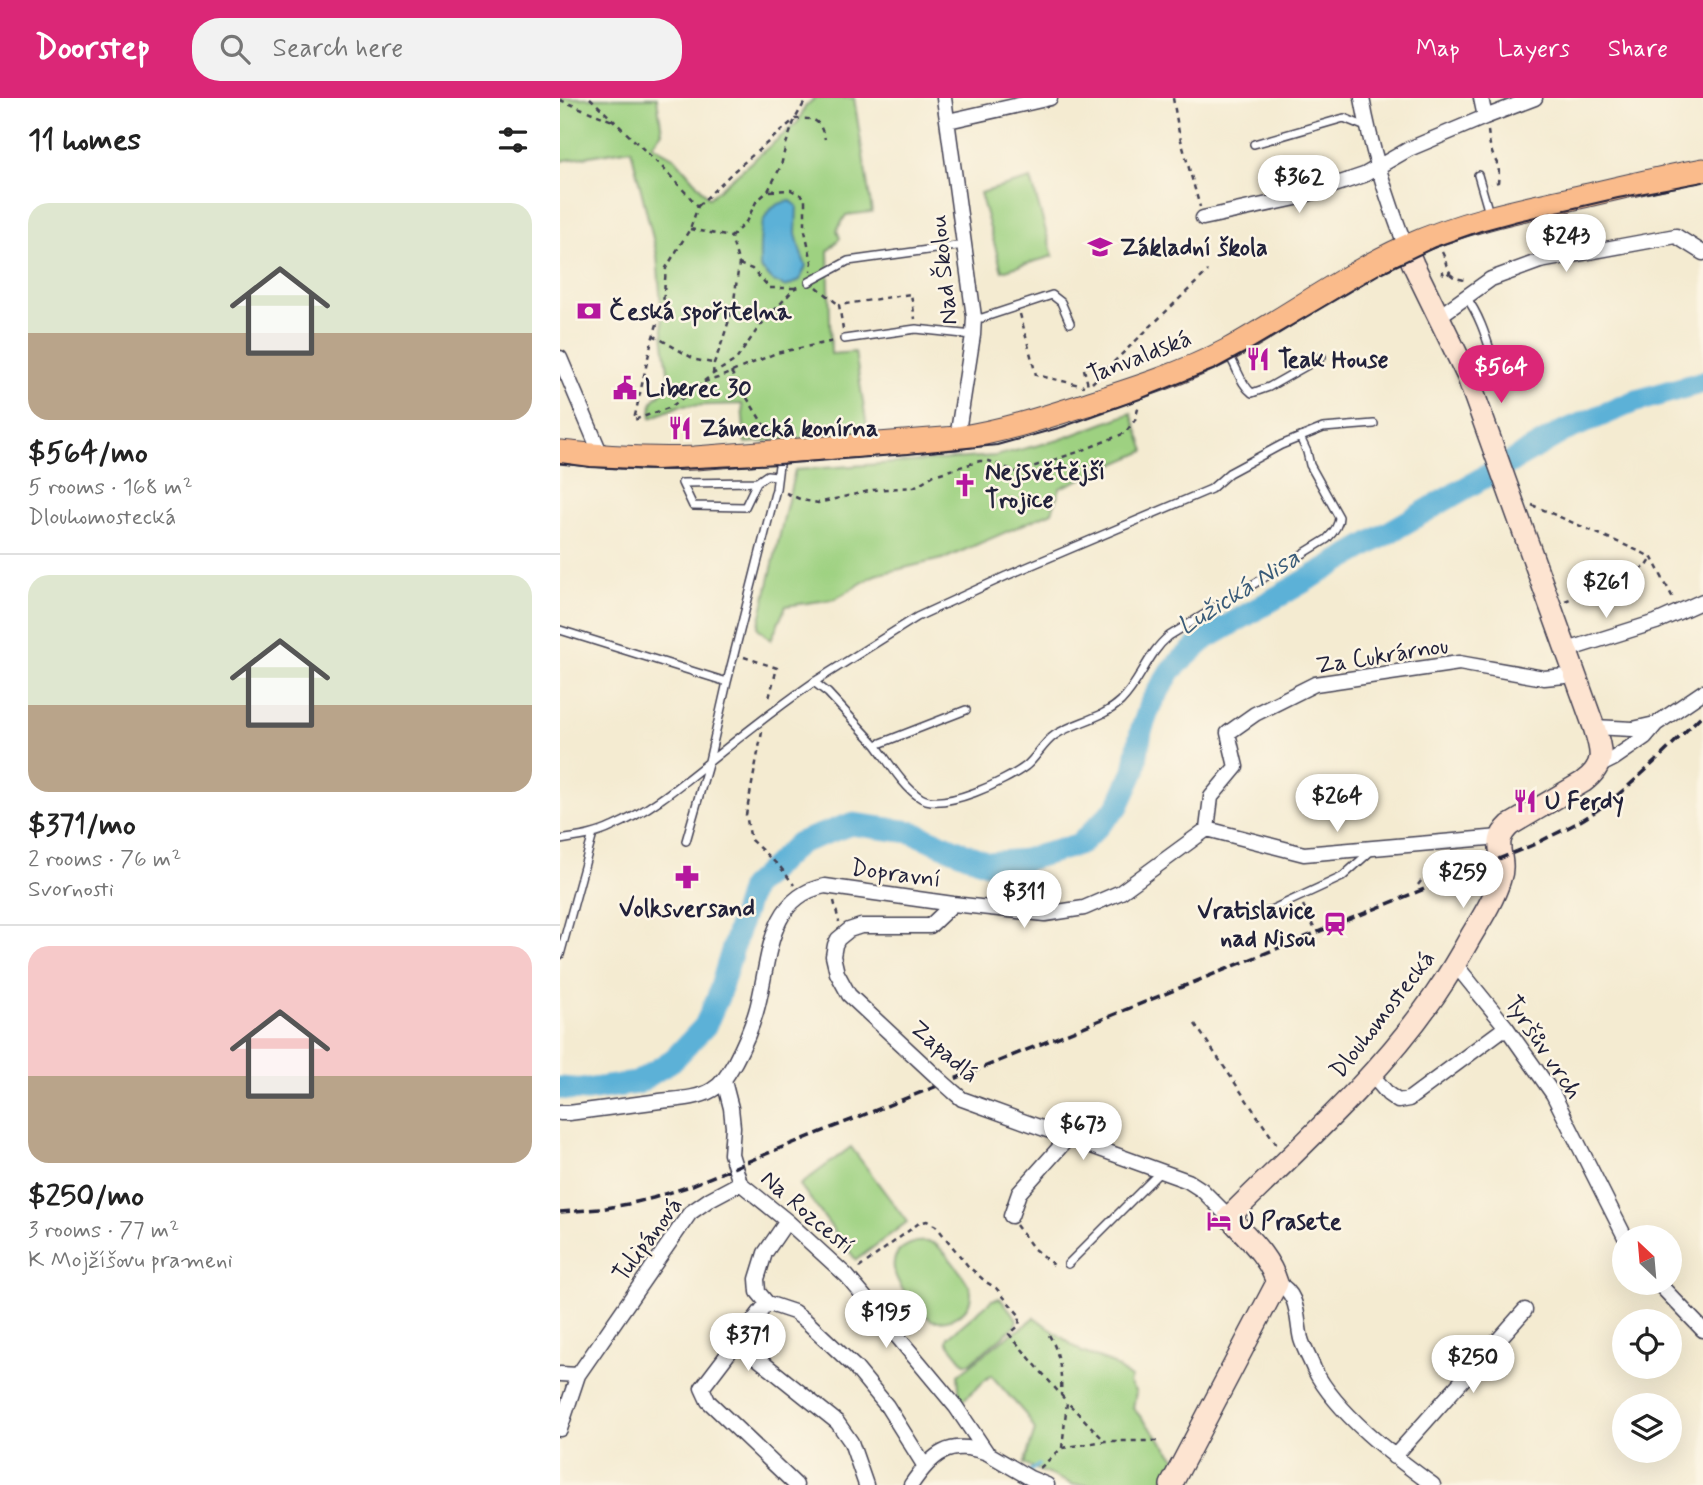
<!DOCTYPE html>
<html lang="en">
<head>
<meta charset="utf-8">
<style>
	:root { --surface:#fff; --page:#f2f2f2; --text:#222; --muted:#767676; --line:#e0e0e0; --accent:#db2777 }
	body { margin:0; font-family:Mynerve,sans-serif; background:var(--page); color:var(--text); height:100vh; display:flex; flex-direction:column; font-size:26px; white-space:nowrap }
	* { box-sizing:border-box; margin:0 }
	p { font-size:23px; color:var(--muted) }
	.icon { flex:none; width:38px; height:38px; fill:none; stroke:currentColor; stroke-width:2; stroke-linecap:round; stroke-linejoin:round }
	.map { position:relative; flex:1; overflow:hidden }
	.sheet { display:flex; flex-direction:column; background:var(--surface); width:560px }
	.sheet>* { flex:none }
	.needle { width:46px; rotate:334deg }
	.controls { position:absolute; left:1052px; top:1127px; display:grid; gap:14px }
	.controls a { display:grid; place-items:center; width:70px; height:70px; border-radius:50%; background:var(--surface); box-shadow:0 7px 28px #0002; font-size:35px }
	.price { position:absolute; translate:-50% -60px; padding:0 16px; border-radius:24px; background:#fff; color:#222; font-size:23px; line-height:46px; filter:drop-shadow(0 2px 4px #0008) }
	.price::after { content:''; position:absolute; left:50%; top:42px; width:21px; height:16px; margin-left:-10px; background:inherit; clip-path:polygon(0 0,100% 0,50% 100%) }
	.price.active { background:var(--accent); color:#fff }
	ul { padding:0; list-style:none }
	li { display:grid; align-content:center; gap:14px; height:371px; padding:0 28px }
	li+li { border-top:2px solid var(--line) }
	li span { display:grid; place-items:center; height:217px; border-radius:21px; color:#555 }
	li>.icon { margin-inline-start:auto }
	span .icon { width:126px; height:126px; fill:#fffc; stroke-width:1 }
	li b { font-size:30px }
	h2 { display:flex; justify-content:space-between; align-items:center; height:84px; padding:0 28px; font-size:30px }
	header { display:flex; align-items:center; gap:42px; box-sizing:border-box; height:98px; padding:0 35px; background:var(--accent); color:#fff }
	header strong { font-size:33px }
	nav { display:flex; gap:38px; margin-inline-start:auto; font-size:24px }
	.search { width:490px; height:63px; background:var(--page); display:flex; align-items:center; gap:18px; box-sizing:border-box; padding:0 24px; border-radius:28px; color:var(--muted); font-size:26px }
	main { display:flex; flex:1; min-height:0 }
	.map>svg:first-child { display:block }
	.green { fill:#9ed181; stroke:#607a5e; stroke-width:2 }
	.water { fill:#5bb1d7; stroke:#3e6a89; stroke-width:2 }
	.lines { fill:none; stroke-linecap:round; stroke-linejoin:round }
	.stream { stroke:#5bb1d7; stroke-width:3.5 }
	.river { stroke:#5bb1d7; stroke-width:23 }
	.lane-casing { stroke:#424052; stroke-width:10 }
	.street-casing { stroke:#424052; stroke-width:17 }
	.secondary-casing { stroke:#424052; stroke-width:24 }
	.primary-casing { stroke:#424052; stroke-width:25 }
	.path { stroke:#424052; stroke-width:2.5; stroke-dasharray:5 5; stroke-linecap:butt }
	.lane { stroke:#fff; stroke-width:7 }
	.street { stroke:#fff; stroke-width:14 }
	.secondary { stroke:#fde4d1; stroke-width:21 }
	.primary { stroke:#fabb8b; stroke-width:23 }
	.tram { stroke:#22223b; stroke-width:2 }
	.rail { stroke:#22223b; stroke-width:3.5; stroke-dasharray:10 5; stroke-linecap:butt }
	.street-bridge-casing { stroke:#424052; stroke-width:17; stroke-linecap:butt }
	.street-bridge { stroke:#fff; stroke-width:14 }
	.labels { text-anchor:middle; stroke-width:5; stroke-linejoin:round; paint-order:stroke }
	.poi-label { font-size:24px; font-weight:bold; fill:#22223b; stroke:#fcf5e5; text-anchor:start }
	.street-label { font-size:24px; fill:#22223b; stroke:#fcf5e5 }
	.water-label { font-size:26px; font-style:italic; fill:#395b79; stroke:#fcf5e5 }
</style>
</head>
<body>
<header>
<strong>Doorstep</strong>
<div class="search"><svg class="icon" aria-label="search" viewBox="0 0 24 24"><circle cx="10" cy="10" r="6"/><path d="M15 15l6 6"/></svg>Search here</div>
<nav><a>Map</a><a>Layers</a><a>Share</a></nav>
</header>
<main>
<section class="sheet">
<h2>11 homes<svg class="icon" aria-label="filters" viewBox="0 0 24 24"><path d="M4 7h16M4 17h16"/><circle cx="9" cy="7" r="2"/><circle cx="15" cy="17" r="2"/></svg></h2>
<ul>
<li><span style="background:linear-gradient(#dfe7d0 60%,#b9a48a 0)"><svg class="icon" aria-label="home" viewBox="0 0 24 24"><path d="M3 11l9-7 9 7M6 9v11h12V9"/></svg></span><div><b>$564/mo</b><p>5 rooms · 168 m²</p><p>Dlouhomostecká</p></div></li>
<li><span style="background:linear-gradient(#dfe7d0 60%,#b9a48a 0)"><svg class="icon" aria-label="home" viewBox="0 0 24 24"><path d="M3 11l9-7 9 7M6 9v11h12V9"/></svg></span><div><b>$371/mo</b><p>2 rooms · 76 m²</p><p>Svornosti</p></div></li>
<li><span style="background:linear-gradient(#f6c9c9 60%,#b9a48a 0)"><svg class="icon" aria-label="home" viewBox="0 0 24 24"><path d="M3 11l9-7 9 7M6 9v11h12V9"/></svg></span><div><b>$250/mo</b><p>3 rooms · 77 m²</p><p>K Mojžíšovu prameni</p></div></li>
</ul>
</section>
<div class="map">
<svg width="1143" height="1387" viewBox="0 0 1143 1387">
	<rect width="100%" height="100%" fill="#fcf5e5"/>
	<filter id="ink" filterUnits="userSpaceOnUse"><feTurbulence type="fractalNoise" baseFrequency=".0143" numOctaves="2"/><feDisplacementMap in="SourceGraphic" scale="14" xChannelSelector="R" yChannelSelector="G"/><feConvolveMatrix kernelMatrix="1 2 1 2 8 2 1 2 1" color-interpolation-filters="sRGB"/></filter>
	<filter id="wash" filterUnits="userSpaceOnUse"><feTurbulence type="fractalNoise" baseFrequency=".00686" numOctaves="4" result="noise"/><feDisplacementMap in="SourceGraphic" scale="28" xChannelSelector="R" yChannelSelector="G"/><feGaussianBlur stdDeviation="1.57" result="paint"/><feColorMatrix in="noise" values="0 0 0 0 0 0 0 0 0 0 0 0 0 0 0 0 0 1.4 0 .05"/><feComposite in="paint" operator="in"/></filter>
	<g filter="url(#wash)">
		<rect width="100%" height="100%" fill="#f4ebd1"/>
		<!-- green -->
		<path class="green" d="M0,0H97L102,34L92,47L115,60L149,100L238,24L245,9L255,0H294L312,114L286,117L277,132L280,140L268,153L271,256L295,254L308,335L185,345L182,306L119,308L91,320L92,304L110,286L104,245L97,157L71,51L0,63Z
			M471,81L493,158L442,173L420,95Z
			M571,315L585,353L500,390L492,414L386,460L315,477L275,501L226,508L211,542L198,530L235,372L435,358L499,342Z
			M291,1049L347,1124L296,1162L240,1087Z
			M356,1144C362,1144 368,1143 373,1145C382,1149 410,1184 411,1194C412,1215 389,1226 371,1222C349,1204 308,1158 356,1144Z
			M440,1200L457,1221L455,1228L410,1265H404L387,1244L388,1239L432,1202Z
			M474,1219L522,1254L551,1265L571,1280L569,1285L576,1294L573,1310L616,1360L600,1387H514L464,1366L475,1332L467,1318L431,1277L400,1305L398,1277L442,1242L464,1228Z"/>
		<!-- water -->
		<path class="water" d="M231,103L237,108L236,136L241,155L246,168L240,182L226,189L213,183L200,170C200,142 195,107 231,103Z"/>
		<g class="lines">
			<!-- stream -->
			<path class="stream" d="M470,1373L479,1367"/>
			<!-- river -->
			<path class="river" d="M0,990L26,992L77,985L114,961L145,928L158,899L191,790L239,745L291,726L351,734L427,765L465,762L520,746L558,708L574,673L581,633L591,605L611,572L645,541L1002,334L1073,304L1143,284"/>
		</g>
	</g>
	<g filter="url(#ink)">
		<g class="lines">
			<!-- lane casing -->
			<g class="lane-casing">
				<path id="lane" d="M694,46L784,20L806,29
					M918,77L929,115
					M249,184L288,163L404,147
					M906,199C920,218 926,239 933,261L913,283
					M414,219L422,220L492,197L501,204L510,225
					M284,241L356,231L413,237
					M668,256C677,268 680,286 692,295L709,289L762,259
					M197,384L185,409L133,408L122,385L197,384L207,377L217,378
					M0,532L167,584
					M254,584L357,519L446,478L651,391L669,375L721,347L763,330L814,326
					M316,647C328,663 344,690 361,700C384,713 446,683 466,668C477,659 483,645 495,637C517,623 542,621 561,603C581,583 587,556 609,538L767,441C773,435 779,428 779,419L750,367L747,354L740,339
					M0,742C18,739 36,737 52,729C92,712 125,683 159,656C190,631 221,607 254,584L268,595L316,647L406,612
					M126,743L149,663L167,584L216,391L220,359
					M700,817L782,779L812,752
					M0,857L33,736
					M508,1166L601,1073"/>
			</g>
			<!-- street casing -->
			<g class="street-casing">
				<path id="street" d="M384,0L414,219L413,237L397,340
					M802,0C811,51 827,101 846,149
					M921,0L925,19
					M388,23L490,0
					M643,120L736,100L804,77L849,51L925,19L975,0
					M878,219L931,181L980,163L1116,138L1143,155
					M0,260L42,359
					M1007,552L1096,524L1143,503
					M1034,629L1073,631L1095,626
					M1039,668L1053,661L1085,639L1096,626L1143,594
					M647,731L651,699L676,669L668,635L695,616L755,586L899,565L984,580L1016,577
					M647,731L744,756L940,739
					M895,866L946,929L993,996L1065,1139
					M811,976L828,996L838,1003L849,1001L946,929
					M377,979L289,897L277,875L273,858L275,847L278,841L289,832L301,828H370L393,806
					M164,983L171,1010L173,1029L171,1056L180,1085
					M395,995L402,1001L628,1083L642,1092L669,1119
					M0,1015H9C39,1011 70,1007 100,1003C117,1001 137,1001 152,992C163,986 169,974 175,964C183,949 191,931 196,914C210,868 205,799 265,788L393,806L485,816L524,810L561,794L647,731
					M180,1085L227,1123L287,1178L396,1309L427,1355L470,1380L487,1387
					M451,1118L459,1095L508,1040
					M227,1123L205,1155L197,1181L198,1194L207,1205L234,1214L246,1223L295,1269L327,1308L364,1367
					M717,1185C740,1196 736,1220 741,1241C744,1251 750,1261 754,1271C777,1316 833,1358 873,1387
					M1098,1185L1143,1232
					M177,1244L207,1205
					M0,1276L18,1277
					M0,1331L18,1277L130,1115L150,1101L180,1085
					M834,1359L965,1212
					M236,1387L148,1303L142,1290L177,1244L277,1324L291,1344L306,1387
					M351,1387C372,1356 389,1341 427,1355"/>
			</g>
			<!-- secondary casing -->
			<g class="secondary-casing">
				<path id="secondary" d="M611,1387L717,1185C709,1158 687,1139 669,1119C740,1048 818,980 875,897C888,878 900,858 911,838C922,820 934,801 940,781C948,759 929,746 950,727L1023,684C1046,667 1042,654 1034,629L907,277L853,166L846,149"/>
			</g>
			<!-- primary casing -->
			<g class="primary-casing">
				<path id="primary" d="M0,354C45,359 89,362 135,360L397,340C443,333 486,319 530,305C577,290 624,275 668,252C728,219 784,177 846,149C903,123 964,111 1024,98C1064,89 1103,79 1143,72"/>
			</g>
			<!-- path -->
			<path class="path" d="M30,0L103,70L138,108L130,131L106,170L103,207L92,242L74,322L111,309L153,276L176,262L199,229L235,190L240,188
				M613,0L619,35L640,109
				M0,2L55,24
				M928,33C929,39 929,45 931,51C935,67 941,63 938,84L931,86
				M210,93L231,92L245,99V133L252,164L251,173
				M138,108L174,73L235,21C256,20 259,21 265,41
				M130,131L171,139
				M171,139L186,124L196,104L208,93L221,68L226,46L235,21L247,0
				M882,154C886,161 885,168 890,174L886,178L882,174L887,171
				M179,166L192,171L210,190H235
				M890,176L895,180L905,182
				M257,189L279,207
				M460,216L476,277L524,288
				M283,231L279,207L351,196L355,221
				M93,237L136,262L153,265
				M524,271L528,287
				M171,274L210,337
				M153,276L154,265L160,250L173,210L179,166L171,139
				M144,284L158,280L216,255L274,243
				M532,285L648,173
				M226,395L242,402L258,405L313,392L354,389L374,377L420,363H429L457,374L521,353L565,335L575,322L579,307
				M972,407L1083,455L1092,460L1114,502
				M1005,503L1087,468L1092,460
				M184,559L217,570L208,604
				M202,634L186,717L191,742L221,770L234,787
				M858,787L881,757
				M274,803L279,824
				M743,807L754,830
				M635,926L717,1047
				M456,1127L474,1151L495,1168H498
				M299,1170L359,1125L367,1123L376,1128L408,1168L426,1184L436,1190L460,1218L459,1228L449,1236L507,1304
				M489,1237C500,1255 502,1276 501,1297
				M502,1350L507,1304L545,1343
				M480,1370L502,1350L545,1343H601"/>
			<!-- lane -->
			<use href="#lane" class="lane"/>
			<!-- street -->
			<use href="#street" class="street"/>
			<!-- secondary -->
			<use href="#secondary" class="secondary"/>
			<!-- primary -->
			<use href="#primary" class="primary"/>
			<!-- tram -->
			<path class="tram" d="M0,365L30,369L97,372L219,366L348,356L437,347L502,329L580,301L655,271L688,253L821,175L875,149L921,133L958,123L1058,100L1143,84"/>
			<!-- rail -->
			<path class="rail" d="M0,1114L41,1111L68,1106L93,1100L130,1088L213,1053L392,982L973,747C992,737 1012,729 1030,717C1073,689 1107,651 1143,616"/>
			<!-- street-bridge casing -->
			<g class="street-bridge-casing">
				<path id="street-bridge" d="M377,979L395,995"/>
			</g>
			<!-- street-bridge -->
			<use href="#street-bridge" class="street-bridge"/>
		</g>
	</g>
	<!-- icons -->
	<defs>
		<g id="school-bare" transform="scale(1.89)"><path d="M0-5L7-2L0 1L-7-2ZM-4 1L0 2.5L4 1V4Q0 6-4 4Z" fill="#b5179e" stroke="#fcf5e5" stroke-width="2.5" paint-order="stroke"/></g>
		<g id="bank-bare" transform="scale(1.89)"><path d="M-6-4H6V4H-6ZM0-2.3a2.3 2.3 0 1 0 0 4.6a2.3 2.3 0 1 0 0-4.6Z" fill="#b5179e" stroke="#fcf5e5" stroke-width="2.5" paint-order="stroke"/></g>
		<g id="restaurant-bare" transform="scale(1.89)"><path d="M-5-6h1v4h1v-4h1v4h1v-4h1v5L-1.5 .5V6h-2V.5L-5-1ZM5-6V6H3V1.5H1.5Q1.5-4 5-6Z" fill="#b5179e" stroke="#fcf5e5" stroke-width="2.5" paint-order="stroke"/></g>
		<g id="civic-bare" transform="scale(1.89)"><path d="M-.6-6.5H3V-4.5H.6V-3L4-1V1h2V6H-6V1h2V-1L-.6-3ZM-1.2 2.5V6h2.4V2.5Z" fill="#b5179e" stroke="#fcf5e5" stroke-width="2.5" paint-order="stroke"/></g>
		<g id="church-bare" transform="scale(1.89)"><path d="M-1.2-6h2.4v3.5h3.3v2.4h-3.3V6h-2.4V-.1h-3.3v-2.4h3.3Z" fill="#b5179e" stroke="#fcf5e5" stroke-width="2.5" paint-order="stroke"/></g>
		<g id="pharmacy-bare" transform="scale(1.89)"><path d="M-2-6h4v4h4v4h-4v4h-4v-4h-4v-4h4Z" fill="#b5179e" stroke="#fcf5e5" stroke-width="2.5" paint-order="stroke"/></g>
		<g id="station-bare" transform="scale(1.89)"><path d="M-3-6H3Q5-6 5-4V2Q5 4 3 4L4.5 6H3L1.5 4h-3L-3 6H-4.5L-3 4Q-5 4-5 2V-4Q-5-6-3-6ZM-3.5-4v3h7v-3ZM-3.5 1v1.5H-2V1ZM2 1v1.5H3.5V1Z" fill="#b5179e" stroke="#fcf5e5" stroke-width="2.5" paint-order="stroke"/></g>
		<g id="hotel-bare" transform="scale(1.89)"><path d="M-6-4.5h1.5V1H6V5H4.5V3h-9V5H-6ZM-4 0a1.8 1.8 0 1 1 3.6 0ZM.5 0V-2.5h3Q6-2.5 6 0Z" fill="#b5179e" stroke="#fcf5e5" stroke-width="2.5" paint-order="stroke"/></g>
	</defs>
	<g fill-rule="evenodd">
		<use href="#school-bare" x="540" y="149"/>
		<use href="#bank-bare" x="29" y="213"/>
		<use href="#restaurant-bare" x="698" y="261"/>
		<use href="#civic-bare" x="65" y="290"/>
		<use href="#restaurant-bare" x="120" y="330"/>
		<use href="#church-bare" x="405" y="387"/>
		<use href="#restaurant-bare" x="965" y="703"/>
		<use href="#pharmacy-bare" x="127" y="779"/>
		<use href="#station-bare" x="775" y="826"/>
		<use href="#hotel-bare" x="659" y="1123"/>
	</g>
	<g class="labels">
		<!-- poi labels -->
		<g class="poi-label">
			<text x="560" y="157">Základní škola</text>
			<text x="49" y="221">Česká spořitelna</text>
			<text x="718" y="269">Teak House</text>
			<text x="85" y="298">Liberec 30</text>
			<text x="140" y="338">Zámecká konírna</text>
			<text x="425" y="381">Nejsvětější<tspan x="425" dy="28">Trojice</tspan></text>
			<text x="985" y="711">U Ferdy</text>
			<text x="127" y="818" text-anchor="middle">Volksversand</text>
			<text x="755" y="820" text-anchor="end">Vratislavice<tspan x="755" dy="28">nad Nisou</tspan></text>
			<text x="679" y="1131">U Prasete</text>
		</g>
		<!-- street labels -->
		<g class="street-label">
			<text transform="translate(383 172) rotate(-96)" y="8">Nad Školou</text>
			<text transform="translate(579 258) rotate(-21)" y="8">Tanvaldská</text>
			<text transform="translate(822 557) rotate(-9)" y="8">Za Cukrárnou</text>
			<text transform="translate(336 775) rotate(8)" y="8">Dopravní</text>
			<text transform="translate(822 916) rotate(-52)" y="8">Dlouhomostecká</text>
			<text transform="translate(984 949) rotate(56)" y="8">Tyršův vrch</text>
			<text transform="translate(385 953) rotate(41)" y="8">Zapadlá</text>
			<text transform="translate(248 1114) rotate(41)" y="8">Na Rozcestí</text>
			<text transform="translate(87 1141) rotate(-53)" y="8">Tulipánová</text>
		</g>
		<!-- water labels -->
		<g class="water-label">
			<text transform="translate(678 493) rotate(-32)" y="9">Lužická Nisa</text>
		</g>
	</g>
</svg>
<div class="controls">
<a><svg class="needle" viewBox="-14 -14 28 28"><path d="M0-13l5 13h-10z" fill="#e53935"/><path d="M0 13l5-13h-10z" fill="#767676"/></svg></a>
<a><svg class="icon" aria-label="locate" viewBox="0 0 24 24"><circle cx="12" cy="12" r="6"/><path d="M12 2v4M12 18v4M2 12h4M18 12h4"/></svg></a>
<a><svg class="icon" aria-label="layers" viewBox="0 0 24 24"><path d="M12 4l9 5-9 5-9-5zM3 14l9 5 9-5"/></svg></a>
</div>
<b class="price" style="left:739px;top:117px">$362</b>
<b class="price" style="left:1006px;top:176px">$243</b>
<b class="price active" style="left:941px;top:307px">$564</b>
<b class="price" style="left:1046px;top:522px">$261</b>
<b class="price" style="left:777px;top:736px">$264</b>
<b class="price" style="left:903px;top:812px">$259</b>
<b class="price" style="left:464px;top:832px">$311</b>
<b class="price" style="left:523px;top:1064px">$673</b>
<b class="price" style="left:326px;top:1252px">$195</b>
<b class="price" style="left:188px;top:1275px">$371</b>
<b class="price" style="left:913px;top:1297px">$250</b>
</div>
</main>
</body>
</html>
